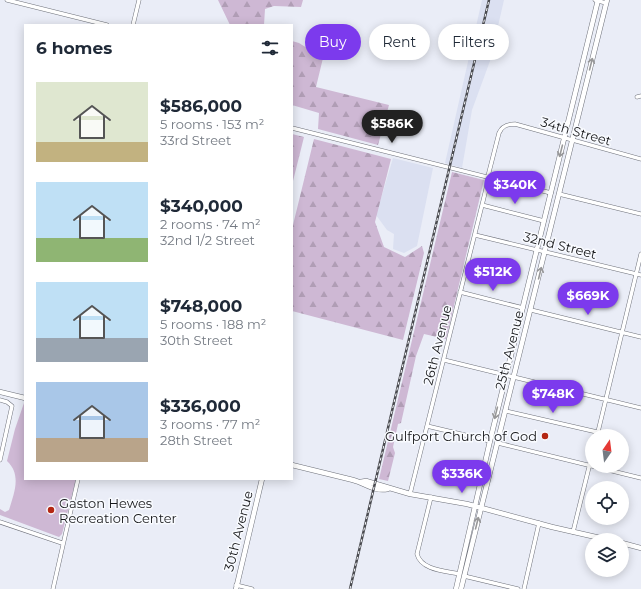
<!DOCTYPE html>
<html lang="en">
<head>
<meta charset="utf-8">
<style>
	:root { --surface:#fff; --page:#f6f6f7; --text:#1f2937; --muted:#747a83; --accent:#7c3aed }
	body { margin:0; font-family:Montserrat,sans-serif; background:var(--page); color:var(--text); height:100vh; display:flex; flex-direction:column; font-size:15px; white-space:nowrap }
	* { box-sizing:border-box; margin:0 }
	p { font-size:13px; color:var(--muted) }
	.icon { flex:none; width:22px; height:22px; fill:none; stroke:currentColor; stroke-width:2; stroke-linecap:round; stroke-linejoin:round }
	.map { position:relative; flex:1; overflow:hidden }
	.drawer { position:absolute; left:24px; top:24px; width:269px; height:456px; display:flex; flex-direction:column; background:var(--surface); border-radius:0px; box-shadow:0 2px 10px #0003 }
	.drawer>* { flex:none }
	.banner { position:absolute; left:305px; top:24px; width:276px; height:36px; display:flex; gap:8px }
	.needle { width:26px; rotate:14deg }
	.tools { position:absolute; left:585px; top:429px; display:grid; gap:8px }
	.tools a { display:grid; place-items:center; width:44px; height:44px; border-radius:50%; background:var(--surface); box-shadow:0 2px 10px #0003; font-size:20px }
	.price { position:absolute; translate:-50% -34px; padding:0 9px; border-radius:14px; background:var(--accent); color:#fff; font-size:13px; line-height:26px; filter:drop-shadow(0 1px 2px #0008) }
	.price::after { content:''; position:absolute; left:50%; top:24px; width:12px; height:9px; margin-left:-6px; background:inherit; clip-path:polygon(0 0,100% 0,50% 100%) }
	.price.current { background:#222; color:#fff }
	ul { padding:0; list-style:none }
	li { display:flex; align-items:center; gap:12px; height:100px; padding:0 12px }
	li span { display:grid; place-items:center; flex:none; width:112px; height:80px; border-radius:0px; color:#555 }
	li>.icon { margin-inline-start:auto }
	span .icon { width:48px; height:48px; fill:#fffc; stroke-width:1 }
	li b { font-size:17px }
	h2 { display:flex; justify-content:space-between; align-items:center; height:48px; padding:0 12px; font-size:17px }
	.tag { padding:0 14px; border-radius:18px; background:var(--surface); box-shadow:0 2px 10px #0003; font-size:14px; line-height:36px }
	.tag.current { background:var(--accent); color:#fff }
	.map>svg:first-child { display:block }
	.built { fill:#dbe0f1 }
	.forest { fill:url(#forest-firs) }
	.green { fill:#ceb8d4 }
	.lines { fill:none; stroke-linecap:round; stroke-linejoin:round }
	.minor-casing { stroke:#6e717a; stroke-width:4.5 }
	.major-casing { stroke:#6e717a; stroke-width:5.5 }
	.minor { stroke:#fff; stroke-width:3.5 }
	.major { stroke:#fff; stroke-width:4.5 }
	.rail-casing { stroke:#494a4f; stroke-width:2.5 }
	.rail { stroke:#f9fbff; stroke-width:1; stroke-dasharray:3; stroke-linecap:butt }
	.oneway { stroke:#979798 }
	.poi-dot { fill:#b42713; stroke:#f9fbff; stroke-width:1.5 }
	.labels { text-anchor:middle; stroke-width:3; stroke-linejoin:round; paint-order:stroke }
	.street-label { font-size:13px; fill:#17181b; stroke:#f9fbff }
	.poi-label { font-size:13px; fill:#17181b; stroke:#f9fbff; text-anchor:end }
</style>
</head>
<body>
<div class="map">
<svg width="641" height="589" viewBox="0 0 641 589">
	<defs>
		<pattern id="forest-firs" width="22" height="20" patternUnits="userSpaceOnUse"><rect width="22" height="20" fill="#ceb8d4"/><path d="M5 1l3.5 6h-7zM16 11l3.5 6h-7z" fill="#b09db5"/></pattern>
	</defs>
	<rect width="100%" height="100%" fill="#eaedf7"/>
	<!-- built -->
	<path class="built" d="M482,0H504L490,61L472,110L462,168L445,163Z
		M393,158L433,168L417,246L404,253L393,249L394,234L387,230L376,215Z"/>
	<!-- forest -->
	<path class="forest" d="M218,0H303L301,7L274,6L265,9L264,25H230Z
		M292,41L299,43L323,58L316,87L389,105L378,145L318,129L319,113L292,105Z
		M292,134L304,137L292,185Z
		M314,139L391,159L375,222L384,247L405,257L422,246L424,253L403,340L292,311V229Z
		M452,172L484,180L446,339L424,334L416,356L401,423L398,424L393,447L395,453L388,481L379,479Z"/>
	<!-- green -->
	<path class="green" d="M24,403L25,479H76L62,534L59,537L0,515V509L5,512L9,510C14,493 22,475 7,461L15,429Z"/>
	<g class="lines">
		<!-- minor casing -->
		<g class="minor-casing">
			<path id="minor" d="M7,0L107,25
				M595,0L606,3
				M133,25L139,0
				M637,97L641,96
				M292,128L551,193
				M488,176L499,133C502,126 507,124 515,124L641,159
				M559,194L641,214
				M482,205L544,221
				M475,235L641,275
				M460,292L523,308
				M531,310L641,337
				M444,360L641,408
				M0,400L7,402L12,406L0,460
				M506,411L597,432
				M427,426L490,441
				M597,436L641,254
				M498,443L641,478
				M410,494L489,177
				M431,497L417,554C421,570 445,571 459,574
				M0,522L62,543
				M573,532L592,455
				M464,576L518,589
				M236,585L252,589
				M53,589L78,479
				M524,589L539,523"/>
		</g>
		<!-- major casing -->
		<g class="major-casing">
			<path id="major" d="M0,392L25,398
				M292,465C312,470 333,475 353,480C365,483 374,492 388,489
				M360,482L366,481L410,494L467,504L552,527L609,540
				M622,543L641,548
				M236,589L262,479
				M456,589L490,441L598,0
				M461,589L607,0"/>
		</g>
		<!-- minor -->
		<use href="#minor" class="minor"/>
		<!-- major -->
		<use href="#major" class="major"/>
		<!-- rail casing -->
		<g class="rail-casing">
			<path id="rail" d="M350,589L489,0"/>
		</g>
		<!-- rail -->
		<use href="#rail" class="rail"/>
	</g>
	<!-- one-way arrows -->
	<defs><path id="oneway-shaft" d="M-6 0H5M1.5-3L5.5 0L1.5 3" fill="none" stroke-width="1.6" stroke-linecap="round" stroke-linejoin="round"/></defs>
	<g class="oneway">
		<use href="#oneway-shaft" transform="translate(591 64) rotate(-76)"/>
		<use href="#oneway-shaft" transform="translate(561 151) rotate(104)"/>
		<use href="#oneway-shaft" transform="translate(540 273) rotate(-76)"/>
		<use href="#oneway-shaft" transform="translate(496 413) rotate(104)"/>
		<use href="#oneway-shaft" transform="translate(477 523) rotate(-76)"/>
	</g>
	<!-- markers -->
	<g class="poi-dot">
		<circle cx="545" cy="436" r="4"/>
		<circle cx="51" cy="510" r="4"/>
	</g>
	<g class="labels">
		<!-- street labels -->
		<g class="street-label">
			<text transform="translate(576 131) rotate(16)" y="5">34th Street</text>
			<text transform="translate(560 245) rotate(14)" y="5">32nd Street</text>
			<text transform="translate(437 345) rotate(-76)" y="5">26th Avenue</text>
			<text transform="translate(509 350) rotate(-76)" y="5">25th Avenue</text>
			<text transform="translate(238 531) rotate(-76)" y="5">30th Avenue</text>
		</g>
		<!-- poi labels -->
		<g class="poi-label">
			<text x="537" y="441">Gulfport Church of God</text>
			<text x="59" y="508" text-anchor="start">Gaston Hewes<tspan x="59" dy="15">Recreation Center</tspan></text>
		</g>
	</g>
</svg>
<div class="tools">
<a><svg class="needle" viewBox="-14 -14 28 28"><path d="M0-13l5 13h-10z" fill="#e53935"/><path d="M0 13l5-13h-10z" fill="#747a83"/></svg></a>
<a><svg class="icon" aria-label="locate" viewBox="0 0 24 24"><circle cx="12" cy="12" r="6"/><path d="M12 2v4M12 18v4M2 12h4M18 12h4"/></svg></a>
<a><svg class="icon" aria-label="layers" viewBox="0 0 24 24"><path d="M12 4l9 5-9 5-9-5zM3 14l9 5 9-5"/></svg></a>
</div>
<b class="price current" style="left:392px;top:144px">$586K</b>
<b class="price" style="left:515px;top:205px">$340K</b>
<b class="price" style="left:493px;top:292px">$512K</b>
<b class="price" style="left:588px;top:316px">$669K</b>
<b class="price" style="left:553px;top:414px">$748K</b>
<b class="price" style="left:462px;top:494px">$336K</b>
<div class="banner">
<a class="tag current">Buy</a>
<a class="tag">Rent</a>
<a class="tag">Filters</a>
</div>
<section class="drawer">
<h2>6 homes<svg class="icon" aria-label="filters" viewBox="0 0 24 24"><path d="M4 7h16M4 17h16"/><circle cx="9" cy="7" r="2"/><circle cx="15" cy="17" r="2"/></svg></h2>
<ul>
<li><span style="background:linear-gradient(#dfe7d0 75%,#c2b280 0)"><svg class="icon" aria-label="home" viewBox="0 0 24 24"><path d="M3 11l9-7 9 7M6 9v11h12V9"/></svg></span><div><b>$586,000</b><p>5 rooms · 153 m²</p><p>33rd Street</p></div></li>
<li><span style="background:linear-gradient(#bfe0f5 70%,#8fb573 0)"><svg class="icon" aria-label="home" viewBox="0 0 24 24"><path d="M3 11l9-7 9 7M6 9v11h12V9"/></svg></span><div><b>$340,000</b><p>2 rooms · 74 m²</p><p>32nd 1/2 Street</p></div></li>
<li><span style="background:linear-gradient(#bfe0f5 70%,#9aa5b1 0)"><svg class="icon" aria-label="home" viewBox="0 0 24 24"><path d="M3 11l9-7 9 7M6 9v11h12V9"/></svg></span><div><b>$748,000</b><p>5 rooms · 188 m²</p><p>30th Street</p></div></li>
<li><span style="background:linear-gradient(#a9c7e8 70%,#b9a48a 0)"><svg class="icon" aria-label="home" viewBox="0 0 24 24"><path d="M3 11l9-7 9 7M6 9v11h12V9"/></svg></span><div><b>$336,000</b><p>3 rooms · 77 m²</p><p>28th Street</p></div></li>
</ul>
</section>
</div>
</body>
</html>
